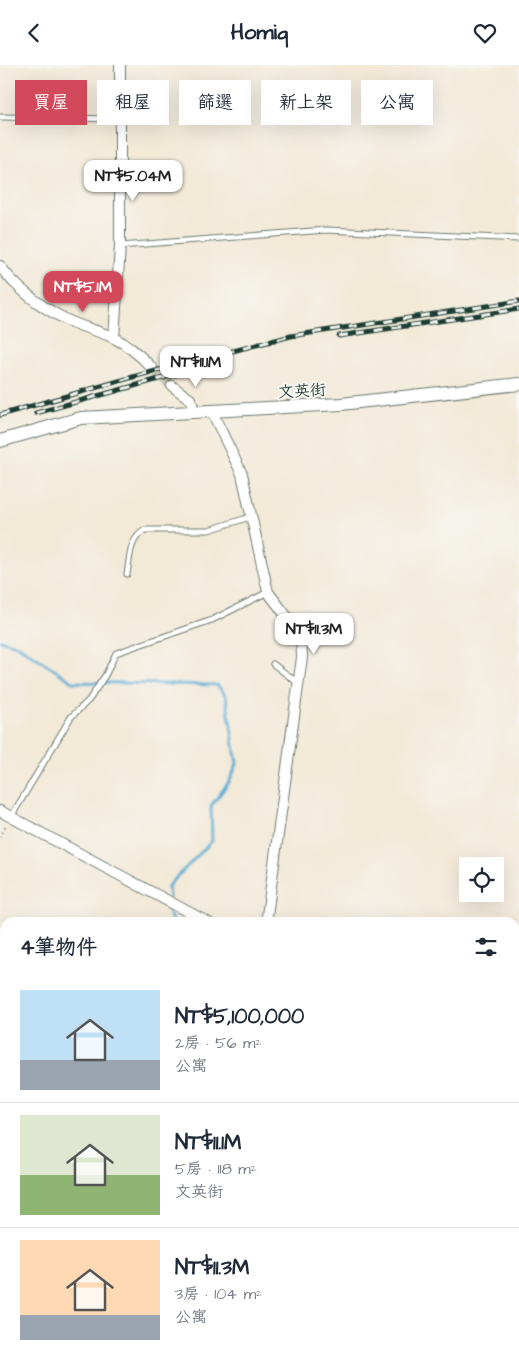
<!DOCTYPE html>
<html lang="zh-TW">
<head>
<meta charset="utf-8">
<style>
	:root { --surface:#fff; --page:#f2f2f3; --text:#1f2937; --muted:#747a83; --line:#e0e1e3; --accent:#d1495b }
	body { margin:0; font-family:"Architects Daughter","LXGW WenKai TC",sans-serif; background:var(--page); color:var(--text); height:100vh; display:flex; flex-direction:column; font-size:19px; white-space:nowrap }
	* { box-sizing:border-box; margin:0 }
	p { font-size:16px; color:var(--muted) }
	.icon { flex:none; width:28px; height:28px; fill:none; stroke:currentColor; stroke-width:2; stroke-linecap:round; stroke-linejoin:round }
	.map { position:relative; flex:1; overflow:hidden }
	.sheet { position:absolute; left:0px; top:852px; width:520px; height:446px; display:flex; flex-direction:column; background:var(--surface); border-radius:15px 15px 0 0; box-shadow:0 5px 20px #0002 }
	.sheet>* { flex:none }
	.hud { position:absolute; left:15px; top:15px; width:490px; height:45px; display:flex; gap:10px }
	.fabs { position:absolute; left:459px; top:792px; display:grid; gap:10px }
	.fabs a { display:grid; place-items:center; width:45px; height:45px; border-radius:0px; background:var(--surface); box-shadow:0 5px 20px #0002; font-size:25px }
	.price { position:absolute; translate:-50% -42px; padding:0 11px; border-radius:10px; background:#fff; color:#222; font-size:16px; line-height:32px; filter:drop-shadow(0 1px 2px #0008) }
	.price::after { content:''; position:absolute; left:50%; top:30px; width:15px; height:11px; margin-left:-8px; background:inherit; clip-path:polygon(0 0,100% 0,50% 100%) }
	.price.on { background:var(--accent); color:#fff }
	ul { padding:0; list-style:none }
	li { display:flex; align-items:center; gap:15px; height:125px; padding:0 20px }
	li+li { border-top:1px solid var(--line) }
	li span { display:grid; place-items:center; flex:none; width:140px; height:100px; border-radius:0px; color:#555 }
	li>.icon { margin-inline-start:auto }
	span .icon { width:60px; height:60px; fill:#fffc; stroke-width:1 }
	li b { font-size:21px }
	h2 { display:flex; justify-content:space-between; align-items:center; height:60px; padding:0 20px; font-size:21px }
	.chip { padding:0 18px; border-radius:0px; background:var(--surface); box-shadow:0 5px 20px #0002; font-size:18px; line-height:45px }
	.chip.on { background:var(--accent); color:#fff }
	header { display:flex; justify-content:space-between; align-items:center; height:65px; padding:0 20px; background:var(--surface); font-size:22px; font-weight:700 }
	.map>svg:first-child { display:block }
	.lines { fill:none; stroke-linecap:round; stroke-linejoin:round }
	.stream { stroke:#59acd4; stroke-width:3 }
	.minor-tunnel { stroke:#c9c7b6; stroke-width:10; stroke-dasharray:10 5; stroke-linecap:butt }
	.service-casing { stroke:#69796d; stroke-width:7 }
	.minor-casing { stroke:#69796d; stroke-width:12 }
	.tertiary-casing { stroke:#69796d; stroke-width:14 }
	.primary-casing { stroke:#69796d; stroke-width:18 }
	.motorway-casing { stroke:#69796d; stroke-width:21 }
	.path { stroke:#69796d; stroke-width:2; stroke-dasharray:1 4; stroke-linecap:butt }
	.service { stroke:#fff; stroke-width:5 }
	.minor { stroke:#fff; stroke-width:10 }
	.tertiary { stroke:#fff; stroke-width:12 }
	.primary { stroke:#fff; stroke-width:16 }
	.motorway { stroke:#fff; stroke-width:19 }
	.rail-casing { stroke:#1f3d34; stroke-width:5 }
	.rail { stroke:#f6f6f2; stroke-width:3; stroke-dasharray:9; stroke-linecap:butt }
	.labels { text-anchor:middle; stroke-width:4; stroke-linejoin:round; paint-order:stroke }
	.street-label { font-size:16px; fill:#1f3d34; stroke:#f6f6f2 }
</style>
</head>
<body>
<header><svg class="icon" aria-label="back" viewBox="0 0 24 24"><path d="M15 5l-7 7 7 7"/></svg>Homiq<svg class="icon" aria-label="heart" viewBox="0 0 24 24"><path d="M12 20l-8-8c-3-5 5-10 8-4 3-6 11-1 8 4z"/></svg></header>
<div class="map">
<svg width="519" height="1298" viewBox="0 0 519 1298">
	<rect width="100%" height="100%" fill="#f6f6f2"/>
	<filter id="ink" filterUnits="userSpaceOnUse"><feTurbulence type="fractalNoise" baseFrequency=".02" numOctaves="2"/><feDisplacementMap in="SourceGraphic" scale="10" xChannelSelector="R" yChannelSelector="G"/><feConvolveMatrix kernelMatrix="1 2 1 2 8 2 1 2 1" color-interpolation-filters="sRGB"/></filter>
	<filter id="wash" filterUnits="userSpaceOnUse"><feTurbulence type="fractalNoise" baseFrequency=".0096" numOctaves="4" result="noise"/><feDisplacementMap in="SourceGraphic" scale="20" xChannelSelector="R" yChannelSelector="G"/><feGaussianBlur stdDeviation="1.12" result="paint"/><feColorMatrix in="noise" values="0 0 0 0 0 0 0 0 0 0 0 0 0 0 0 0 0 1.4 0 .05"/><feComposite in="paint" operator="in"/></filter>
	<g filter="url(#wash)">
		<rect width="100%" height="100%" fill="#f3e9d7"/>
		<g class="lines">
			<!-- stream -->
			<path class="stream" d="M0,575L17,580L73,617L217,620L226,631L237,699L229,717L211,741L212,776L168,821L169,833
				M169,839V849L174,858
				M123,1298L126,1294"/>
		</g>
	</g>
	<g filter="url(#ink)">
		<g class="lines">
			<!-- minor-tunnel -->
			<path class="minor-tunnel" d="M152,303L172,321"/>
			<!-- service casing -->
			<g class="service-casing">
				<path id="service" d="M0,52L120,54
					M120,181L326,165L519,174
					M127,509C130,493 129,474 145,465H209L250,452
					M273,599L298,618
					M11,752L71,652L89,635L106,609L116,588L212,555L268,527
					M0,1167H5"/>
			</g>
			<!-- minor casing -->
			<g class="minor-casing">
				<path id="minor" d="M0,201C16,223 41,242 65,254C80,262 97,265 112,272C127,279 141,291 152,303
					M114,273L120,181V0
					M172,321L190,334L195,347
					M211,345L242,409L268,527L301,570L302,592L266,858
					M0,746L209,858
					M515,935L519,898
					M515,961L519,960"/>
			</g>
			<!-- tertiary casing -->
			<g class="tertiary-casing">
				<path id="tertiary" d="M0,376L81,353L341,339L519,319"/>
			</g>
			<!-- primary casing -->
			<g class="primary-casing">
				<path id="primary" d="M515,1165L519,1164
					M248,1298L257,1294"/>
			</g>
			<!-- motorway casing -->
			<g class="motorway-casing">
				<path id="motorway" d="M0,963L5,964
					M0,986L5,987
					M515,994H519
					M515,1016H519"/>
			</g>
			<!-- path -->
			<path class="path" d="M0,772L7,759"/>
			<!-- service -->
			<use href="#service" class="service"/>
			<!-- minor -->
			<use href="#minor" class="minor"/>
			<!-- tertiary -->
			<use href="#tertiary" class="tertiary"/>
			<!-- primary -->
			<use href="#primary" class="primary"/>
			<!-- motorway -->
			<use href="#motorway" class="motorway"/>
			<!-- rail casing -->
			<g class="rail-casing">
				<path id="rail" d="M339,271L519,244
					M36,348L217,298
					M0,350L140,310L291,271L519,236"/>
			</g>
			<!-- rail -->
			<use href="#rail" class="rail"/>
		</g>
	</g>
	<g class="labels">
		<!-- street labels -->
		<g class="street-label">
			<text transform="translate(302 325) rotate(-3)" y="6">文英街</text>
		</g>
	</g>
</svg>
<div class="fabs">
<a><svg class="icon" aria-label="locate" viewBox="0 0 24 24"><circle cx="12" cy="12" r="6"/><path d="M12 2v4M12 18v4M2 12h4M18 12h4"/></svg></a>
</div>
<b class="price" style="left:133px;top:137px">NT$5.04M</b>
<b class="price on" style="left:83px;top:248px">NT$5.1M</b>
<b class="price" style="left:196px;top:323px">NT$11.1M</b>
<b class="price" style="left:314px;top:590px">NT$11.3M</b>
<div class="hud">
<a class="chip on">買屋</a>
<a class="chip">租屋</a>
<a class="chip">篩選</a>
<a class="chip">新上架</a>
<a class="chip">公寓</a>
</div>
<section class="sheet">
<h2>4筆物件<svg class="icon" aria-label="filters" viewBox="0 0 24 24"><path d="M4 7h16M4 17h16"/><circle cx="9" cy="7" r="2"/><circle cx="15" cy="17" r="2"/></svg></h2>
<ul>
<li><span style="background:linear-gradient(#bfe0f5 70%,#9aa5b1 0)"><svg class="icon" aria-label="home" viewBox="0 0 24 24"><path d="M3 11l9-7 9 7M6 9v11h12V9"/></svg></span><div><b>NT$5,100,000</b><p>2房 · 56 m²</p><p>公寓</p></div></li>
<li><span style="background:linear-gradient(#dfe7d0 60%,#8fb573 0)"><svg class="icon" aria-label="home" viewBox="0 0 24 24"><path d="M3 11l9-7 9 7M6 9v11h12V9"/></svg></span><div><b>NT$11.1M</b><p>5房 · 118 m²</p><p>文英街</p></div></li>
<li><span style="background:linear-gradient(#ffd9b3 75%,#9aa5b1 0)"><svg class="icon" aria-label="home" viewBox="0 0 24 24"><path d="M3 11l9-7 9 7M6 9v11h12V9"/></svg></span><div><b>NT$11.3M</b><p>3房 · 104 m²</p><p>公寓</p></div></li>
</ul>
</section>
</div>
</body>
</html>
